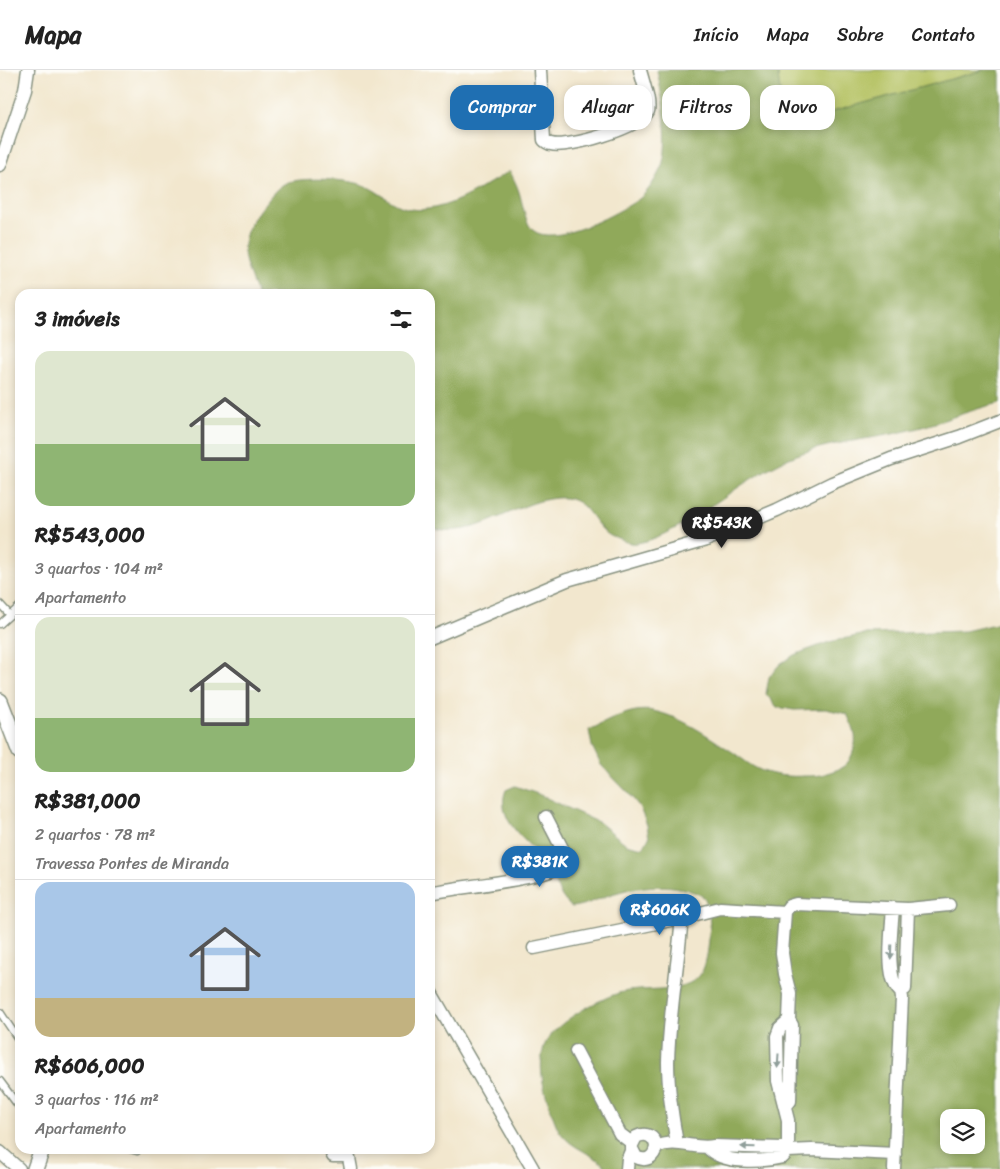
<!DOCTYPE html>
<html lang="pt">
<head>
<meta charset="utf-8">
<style>
	:root { --surface:#fff; --page:#f2f2f2; --text:#222; --muted:#767676; --line:#e0e0e0; --accent:#1f6fb2 }
	body { margin:0; font-family:Sriracha,sans-serif; background:var(--page); color:var(--text); height:100vh; display:flex; flex-direction:column; font-size:19px; white-space:nowrap }
	* { box-sizing:border-box; margin:0 }
	p { font-size:16px; color:var(--muted) }
	.icon { flex:none; width:28px; height:28px; fill:none; stroke:currentColor; stroke-width:2; stroke-linecap:round; stroke-linejoin:round }
	.map { position:relative; flex:1; overflow:hidden }
	.sheet { position:absolute; left:15px; top:219px; width:420px; height:865px; display:flex; flex-direction:column; background:var(--surface); border-radius:15px; box-shadow:0 2px 8px #0003 }
	.sheet>* { flex:none }
	.top-card { position:absolute; left:450px; top:15px; width:475px; height:45px; display:flex; gap:10px }
	.tools { position:absolute; left:940px; top:1039px; display:grid; gap:10px }
	.tools a { display:grid; place-items:center; width:45px; height:45px; border-radius:10px; background:var(--surface); box-shadow:0 2px 8px #0003; font-size:25px }
	.price { position:absolute; translate:-50% -42px; padding:0 11px; border-radius:18px; background:var(--accent); color:#fff; font-size:16px; line-height:32px; filter:drop-shadow(0 1px 2px #0008) }
	.price::after { content:''; position:absolute; left:50%; top:30px; width:15px; height:11px; margin-left:-8px; background:inherit; clip-path:polygon(0 0,100% 0,50% 100%) }
	.price.current { background:#222; color:#fff }
	ul { padding:0; list-style:none }
	li { display:grid; align-content:center; gap:10px; height:265px; padding:0 20px }
	li+li { border-top:1px solid var(--line) }
	li span { display:grid; place-items:center; height:155px; border-radius:15px; color:#555 }
	li>.icon { margin-inline-start:auto }
	span .icon { width:90px; height:90px; fill:#fffc; stroke-width:1 }
	li b { font-size:21px }
	h2 { display:flex; justify-content:space-between; align-items:center; height:60px; padding:0 20px; font-size:21px }
	.pill { padding:0 18px; border-radius:15px; background:var(--surface); box-shadow:0 2px 8px #0003; font-size:18px; line-height:45px }
	.pill.current { background:var(--accent); color:#fff }
	header { display:flex; align-items:center; gap:30px; box-sizing:border-box; height:70px; padding:0 25px; background:var(--surface); border-bottom:1px solid var(--line) }
	header strong { font-size:24px }
	nav { display:flex; gap:28px; margin-inline-start:auto; font-size:18px }
	.map>svg:first-child { display:block }
	.green { fill:#b6c365; stroke:#6a804c }
	.forest { fill:#90a95a; stroke:#587347; fill-rule:evenodd }
	.lines { fill:none; stroke-linecap:round; stroke-linejoin:round }
	.service-casing { stroke:#889281; stroke-width:9 }
	.minor-casing { stroke:#889281; stroke-width:15 }
	.tertiary-casing { stroke:#889281; stroke-width:18 }
	.service { stroke:#fff; stroke-width:6 }
	.minor { stroke:#fff; stroke-width:12 }
	.tertiary { stroke:#fff; stroke-width:15 }
	.oneway { fill:#8f9e9a }
</style>
</head>
<body>
<header>
<strong>Mapa</strong>
<nav><a>Início</a><a>Mapa</a><a>Sobre</a><a>Contato</a></nav>
</header>
<div class="map">
<svg width="1000" height="1099" viewBox="0 0 1000 1099">
	<rect width="100%" height="100%" fill="#fdfcf7"/>
	<filter id="ink" filterUnits="userSpaceOnUse"><feTurbulence type="fractalNoise" baseFrequency=".02" numOctaves="2"/><feDisplacementMap in="SourceGraphic" scale="10" xChannelSelector="R" yChannelSelector="G"/><feConvolveMatrix kernelMatrix="1 2 1 2 8 2 1 2 1" color-interpolation-filters="sRGB"/></filter>
	<filter id="wash" filterUnits="userSpaceOnUse"><feTurbulence type="fractalNoise" baseFrequency=".0096" numOctaves="4" result="noise"/><feDisplacementMap in="SourceGraphic" scale="20" xChannelSelector="R" yChannelSelector="G"/><feGaussianBlur stdDeviation="1.12" result="paint"/><feColorMatrix in="noise" values="0 0 0 0 0 0 0 0 0 0 0 0 0 0 0 0 0 1.4 0 .05"/><feComposite in="paint" operator="in"/></filter>
	<g filter="url(#wash)">
		<rect width="100%" height="100%" fill="#f2e7ce"/>
		<!-- green -->
		<path class="green" d="M778,0H984L810,48C782,40 779,28 778,0Z"/>
		<!-- forest -->
		<path class="forest" d="M657,0H778C779,27 782,40 810,48L984,0H1000V333C968,340 938,354 906,361C865,371 820,372 781,392C744,410 712,438 676,458C664,464 651,471 637,473C632,474 625,472 619,469C616,468 612,467 609,465C589,451 588,425 556,428C513,432 475,472 430,457V224H257C243,187 235,174 260,139C267,131 274,120 284,114C297,106 351,109 366,116C389,127 398,143 428,139C458,135 485,115 510,101C513,108 517,115 519,122C522,131 525,151 531,158C549,181 620,142 639,129C648,122 656,109 661,98C671,75 662,25 657,0Z
			M1000,553V1099H608C595,1083 572,1080 560,1062C555,1054 552,1043 549,1034C543,1017 538,995 544,977C551,954 597,930 619,923C642,916 684,925 700,905C709,893 711,856 709,841C708,836 706,831 704,827C677,811 638,815 609,825C596,830 586,835 572,837C557,827 555,806 544,791C532,775 511,762 505,742C503,734 503,727 506,720L515,716L538,724L600,753L626,774L643,778L649,768L647,755L639,736L629,724L601,695L592,676L589,660C609,651 630,637 653,641C683,647 709,667 734,683C744,690 754,699 766,702C778,706 792,707 804,706C812,706 820,706 827,703C837,700 846,698 851,687C859,669 855,661 847,644L826,639L794,640L777,637L766,624L769,607L780,594L794,585L829,572L866,564L965,561ZM949,1048H976V1075H949Z"/>
	</g>
	<g filter="url(#ink)">
		<g class="lines">
			<!-- service casing -->
			<g class="service-casing">
				<path id="service" d="M0,534L10,545
					M0,554L20,536
					M0,942L20,972
					M0,1011L20,1038
					M130,1079L137,1081"/>
			</g>
			<!-- minor casing -->
			<g class="minor-casing">
				<path id="minor" d="M540,0L544,70C545,71 549,74 551,74C568,79 641,57 648,41C651,34 642,9 640,0
					M0,95L25,20L28,0
					M430,568L567,510L706,470L777,440L832,413L891,389L959,367L1000,351
					M430,823C460,816 546,810 566,793V786L546,747
					M893,838C892,857 884,911 901,922L902,928L894,1099
					M534,878L681,848L720,838L785,842
					M430,921L533,1099
					M901,922L905,919L908,839
					M576,981L620,1064L632,1073
					M786,1036L790,1031L792,955L789,950L790,924L785,904L782,883L785,842L789,836L796,834L908,839L949,835
					M677,1073C672,1046 668,1019 668,992C669,947 677,902 681,857V848
					M656,1077C655,1066 646,1062 636,1067L631,1077L636,1087C646,1092 654,1088 656,1077C677,1068 694,1080 714,1076L782,1078L788,1081L812,1080L895,1084
					M707,1077C722,1095 763,1092 783,1087L788,1081V1050L778,1011L777,966L780,958L789,950
					M330,1079L333,1086H346L349,1088L351,1099
					M0,1082L19,1099
					M627,1099L628,1088L631,1081"/>
			</g>
			<!-- tertiary casing -->
			<g class="tertiary-casing">
				<path id="tertiary" d="M0,631L20,682
					M35,1099L42,1079"/>
			</g>
			<!-- service -->
			<use href="#service" class="service"/>
			<!-- minor -->
			<use href="#minor" class="minor"/>
			<!-- tertiary -->
			<use href="#tertiary" class="tertiary"/>
		</g>
		<!-- one-way arrows -->
		<defs><path id="oneway-solid" d="M-6-.8H1V-3.2L6.5 0L1 3.2V.8H-6Z" transform="scale(1.25)"/></defs>
		<g class="oneway">
			<use href="#oneway-solid" transform="translate(891 882) rotate(92)"/>
			<use href="#oneway-solid" transform="translate(778 991) rotate(94)"/>
			<use href="#oneway-solid" transform="translate(748 1077) rotate(-178)"/>
		</g>
	</g>
</svg>
<div class="tools">
<a><svg class="icon" aria-label="layers" viewBox="0 0 24 24"><path d="M12 4l9 5-9 5-9-5zM3 14l9 5 9-5"/></svg></a>
</div>
<b class="price current" style="left:722px;top:479px">R$543K</b>
<b class="price" style="left:540px;top:818px">R$381K</b>
<b class="price" style="left:660px;top:866px">R$606K</b>
<div class="top-card">
<a class="pill current">Comprar</a>
<a class="pill">Alugar</a>
<a class="pill">Filtros</a>
<a class="pill">Novo</a>
</div>
<section class="sheet">
<h2>3 imóveis<svg class="icon" aria-label="filters" viewBox="0 0 24 24"><path d="M4 7h16M4 17h16"/><circle cx="9" cy="7" r="2"/><circle cx="15" cy="17" r="2"/></svg></h2>
<ul>
<li><span style="background:linear-gradient(#dfe7d0 60%,#8fb573 0)"><svg class="icon" aria-label="home" viewBox="0 0 24 24"><path d="M3 11l9-7 9 7M6 9v11h12V9"/></svg></span><div><b>R$543,000</b><p>3 quartos · 104 m²</p><p>Apartamento</p></div></li>
<li><span style="background:linear-gradient(#dfe7d0 65%,#8fb573 0)"><svg class="icon" aria-label="home" viewBox="0 0 24 24"><path d="M3 11l9-7 9 7M6 9v11h12V9"/></svg></span><div><b>R$381,000</b><p>2 quartos · 78 m²</p><p>Travessa Pontes de Miranda</p></div></li>
<li><span style="background:linear-gradient(#a9c7e8 75%,#c2b280 0)"><svg class="icon" aria-label="home" viewBox="0 0 24 24"><path d="M3 11l9-7 9 7M6 9v11h12V9"/></svg></span><div><b>R$606,000</b><p>3 quartos · 116 m²</p><p>Apartamento</p></div></li>
</ul>
</section>
</div>
</body>
</html>
